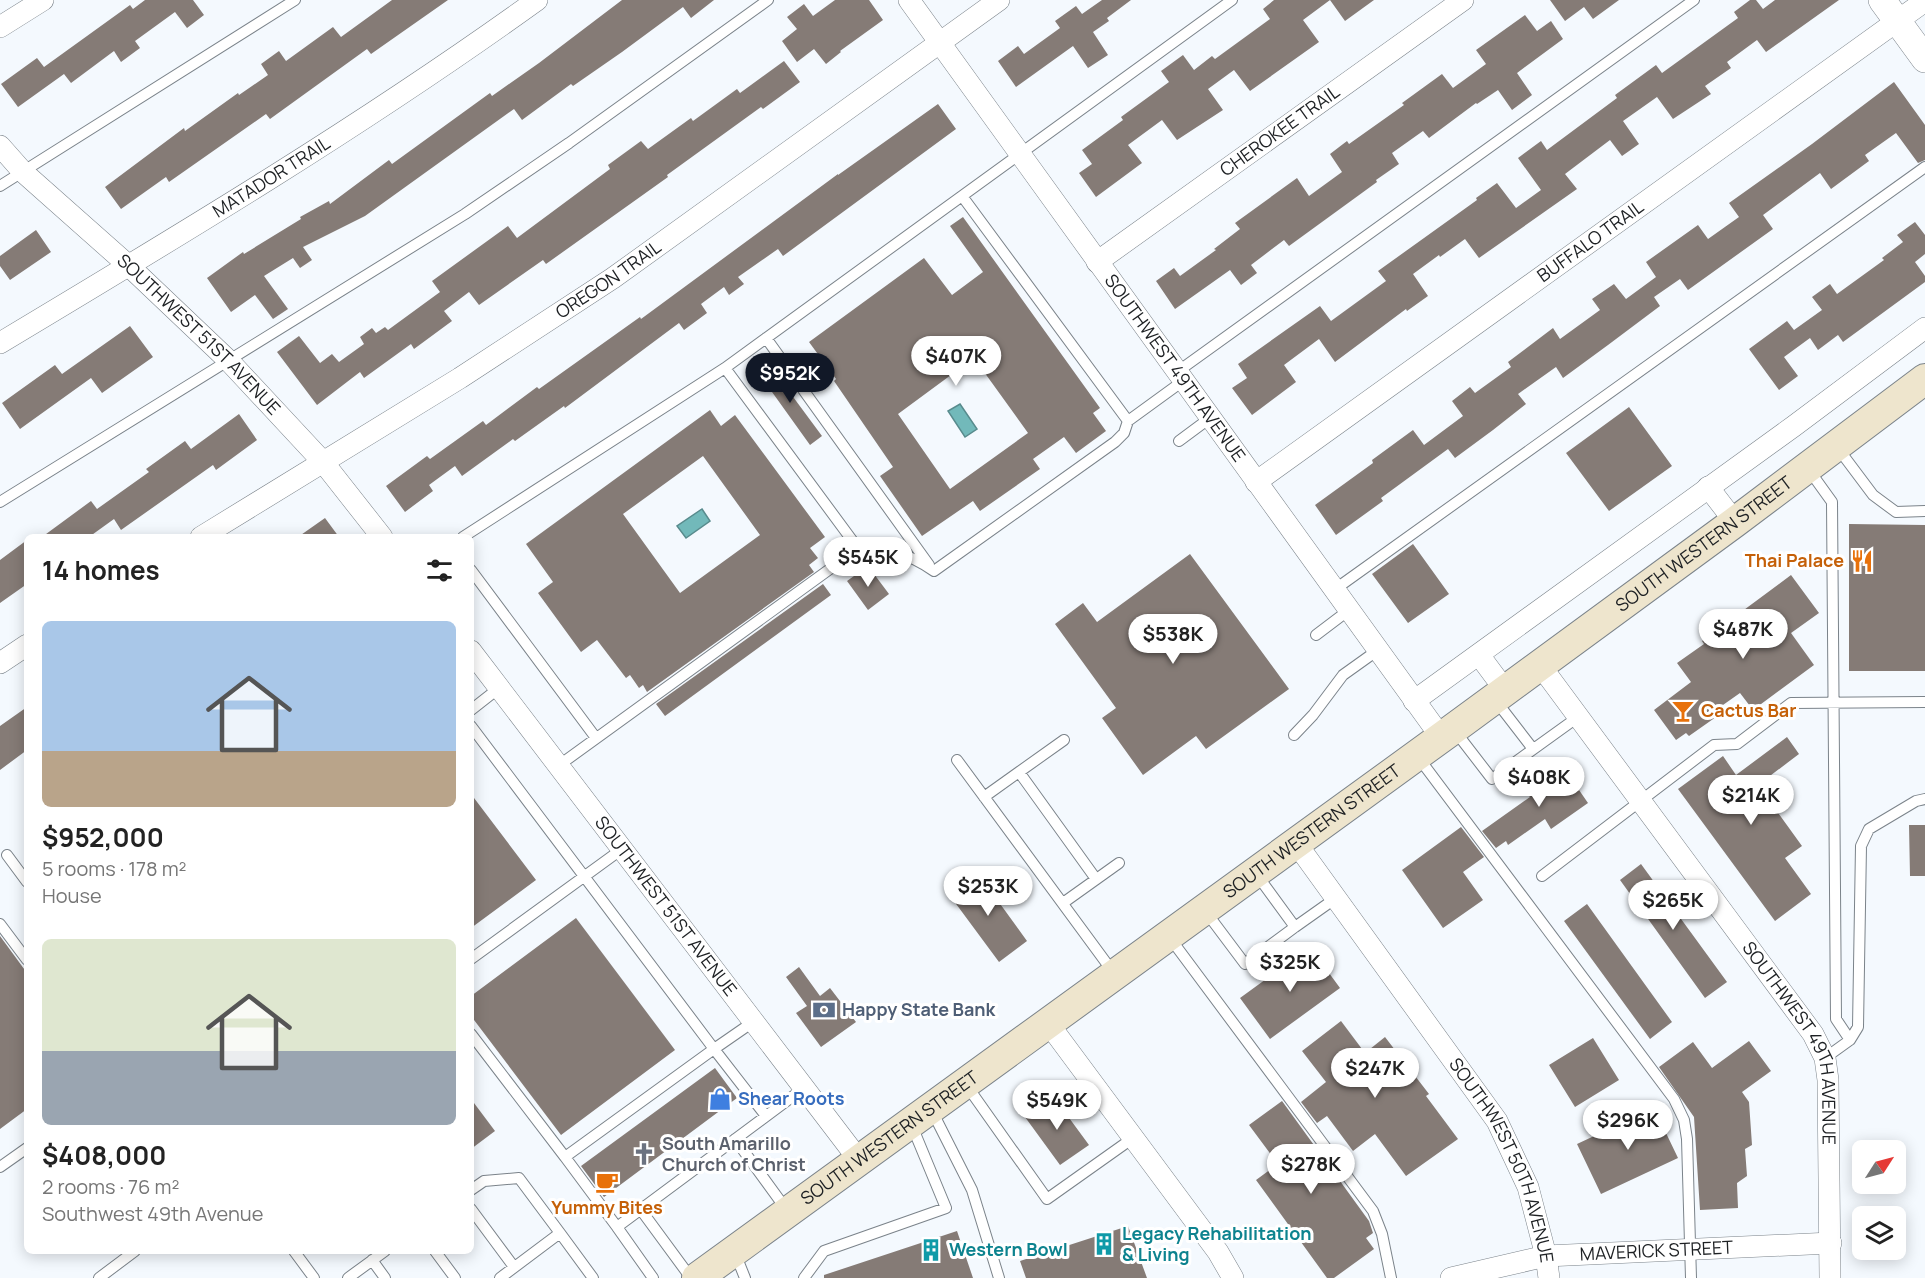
<!DOCTYPE html>
<html lang="en">
<head>
<meta charset="utf-8">
<style>
	:root { --surface:#fff; --page:#f6f6f6; --text:#222; --muted:#767676; --accent:#111827 }
	body { margin:0; font-family:Manrope,sans-serif; background:var(--page); color:var(--text); height:100vh; display:flex; flex-direction:column; font-size:22px; white-space:nowrap }
	* { box-sizing:border-box; margin:0 }
	p { font-size:20px; color:var(--muted) }
	.icon { flex:none; width:33px; height:33px; fill:none; stroke:currentColor; stroke-width:2; stroke-linecap:round; stroke-linejoin:round }
	.map { position:relative; flex:1; overflow:hidden }
	.sheet { position:absolute; left:24px; top:534px; width:450px; height:720px; display:flex; flex-direction:column; background:var(--surface); border-radius:9px; box-shadow:0 3px 15px #0003 }
	.sheet>* { flex:none }
	.needle { width:39px; rotate:54deg }
	.tools { position:absolute; left:1852px; top:1140px; display:grid; gap:12px }
	.tools a { display:grid; place-items:center; width:54px; height:54px; border-radius:9px; background:var(--surface); box-shadow:0 3px 15px #0003; font-size:30px }
	.price { position:absolute; translate:-50% -51px; padding:0 14px; border-radius:21px; background:#fff; color:#222; font-size:20px; line-height:39px; filter:drop-shadow(0 2px 3px #0008) }
	.price::after { content:''; position:absolute; left:50%; top:36px; width:18px; height:14px; margin-left:-9px; background:inherit; clip-path:polygon(0 0,100% 0,50% 100%) }
	.price.on { background:var(--accent); color:#fff }
	ul { padding:0; list-style:none }
	li { display:grid; align-content:center; gap:12px; height:318px; padding:0 18px }
	li span { display:grid; place-items:center; height:186px; border-radius:9px; color:#555 }
	li>.icon { margin-inline-start:auto }
	span .icon { width:108px; height:108px; fill:#fffc; stroke-width:1 }
	li b { font-size:26px }
	h2 { display:flex; justify-content:space-between; align-items:center; height:72px; padding:0 18px; font-size:26px }
	.map>svg:first-child { display:block }
	.water { fill:#72b9ba; stroke:#588b8d; stroke-width:1.5 }
	.building { fill:#857b76; fill-rule:evenodd }
	.lines { fill:none; stroke-linecap:round; stroke-linejoin:round }
	.service-casing { stroke:#7b838a; stroke-width:12 }
	.minor-casing { stroke:#7b838a; stroke-width:22 }
	.tertiary-casing { stroke:#7b838a; stroke-width:28 }
	.secondary-casing { stroke:#7b838a; stroke-width:32 }
	.service { stroke:#fff; stroke-width:10 }
	.minor { stroke:#fff; stroke-width:21 }
	.tertiary { stroke:#fff; stroke-width:27 }
	.secondary { stroke:#eee5cd; stroke-width:30 }
	.labels { text-anchor:middle; stroke-width:6; stroke-linejoin:round; paint-order:stroke }
	.street-label { font-size:18px; fill:#1d2023; stroke:#fff }
	.food-label { font-size:18px; font-weight:bold; fill:#c56008; stroke:#fff; text-anchor:end }
	.service-label { font-size:18px; font-weight:bold; fill:#4e5e75; stroke:#fff; text-anchor:start }
	.shop-label { font-size:18px; font-weight:bold; fill:#366cbe; stroke:#fff; text-anchor:start }
	.worship-label { font-size:18px; font-weight:bold; fill:#5b616d; stroke:#fff; text-anchor:start }
	.culture-label { font-size:18px; font-weight:bold; fill:#0d838f; stroke:#fff; text-anchor:start }
</style>
</head>
<body>
<div class="map">
<svg width="1925" height="1278" viewBox="0 0 1925 1278">
	<rect width="100%" height="100%" fill="#f4f9fe"/>
	<!-- water -->
	<path class="water" d="M960,404L977,429L965,437L948,411Z
		M702,509L710,521L686,538L677,526Z"/>
	<!-- building -->
	<path class="building" d="M145,0H193L204,15L187,28L175,12L135,41L140,48L121,62L114,51L71,83L64,74L18,107L1,84L37,58L44,67L130,5L133,9Z
		M392,0H448L371,54L367,49L270,119L266,114L169,182L166,177L121,209L105,187L184,128L185,131L238,93L239,95L268,75L261,64L279,51L286,61L333,27L341,37Z
		M622,0H714L691,18L683,7L622,52L573,86L571,84L522,120L514,109L365,216L303,247L312,260L300,268L293,258L264,276L288,309L273,319L255,295L231,312L207,278L243,252L244,254L301,219L300,217L329,201L330,204L389,160L392,164L490,93L492,96L539,63Z
		M835,0H869L883,20L840,51L841,52L826,64L814,49L797,62L782,41L797,29L787,17L804,4L813,16Z
		M1102,0H1131L1107,18L1109,21L1093,32L1108,55L1088,68L1073,46L1016,87L998,61L1018,46L1024,54L1060,28L1055,21L1076,6L1082,14Z
		M1274,0H1330L1303,20L1319,42L1250,91L1234,70L1208,89L1223,110L1177,140L1162,120L1128,145L1142,163L1096,197L1079,173L1092,164L1082,150L1123,120L1121,117L1169,82L1161,71L1183,55L1194,70L1212,56L1215,59L1270,19L1263,9Z
		M1330,0H1374L1345,21Z
		M1550,0H1619L1593,19L1584,7L1565,21Z
		M1750,0H1756L1763,9L1775,0H1839L1766,52L1757,40L1727,62L1731,68L1705,86L1711,94L1673,119L1657,97L1623,121L1639,144L1622,156L1610,140L1565,174L1577,189L1479,258L1465,239L1440,257L1439,255L1413,274L1428,296L1407,311L1406,309L1335,362L1319,339L1284,365L1296,382L1252,415L1232,388L1247,378L1238,364L1320,306L1331,321L1386,281L1378,271L1477,200L1476,198L1497,183L1516,208L1541,190L1518,158L1541,141L1547,150L1617,98L1615,95L1656,65L1662,73L1738,18L1734,12Z
		M1525,15L1537,31L1551,21L1563,39L1517,73L1532,95L1512,110L1498,90L1477,104L1476,103L1429,138L1423,131L1392,153L1399,164L1376,180L1377,182L1289,246L1284,240L1251,265L1257,273L1241,285L1230,270L1175,309L1156,281L1174,268L1180,276L1216,250L1214,249L1240,229L1235,223L1297,178L1309,196L1342,172L1330,154L1347,141L1349,144L1404,105L1402,103L1442,74L1453,88L1486,64L1476,50Z
		M784,61L800,82L763,109L761,107L667,175L668,177L546,264L543,260L479,305L469,292L444,311L452,321L414,349L411,344L364,378L360,372L317,405L277,352L299,336L320,363L332,354L339,362L364,344L360,337L372,328L376,333L385,327L388,330L440,292L432,281L508,226L517,238L610,169L608,165L641,141L648,149L691,118L693,121L737,89L740,93Z
		M1894,82L1925,125V160L1918,163L1896,133L1865,155L1869,161L1831,189L1820,173L1763,215L1773,229L1688,290L1680,279L1654,297L1660,306L1608,345L1563,378L1556,367L1518,394L1526,404L1493,430L1455,458L1448,449L1381,498L1383,501L1336,535L1315,505L1373,463L1372,460L1413,430L1424,445L1463,416L1452,401L1470,387L1475,393L1511,367L1508,362L1553,328L1560,339L1600,310L1592,299L1614,284L1626,299L1656,277L1646,262L1698,225L1708,239L1739,217L1729,203L1812,144Z
		M938,104L956,129L783,256L778,249L738,277L744,284L729,295L724,287L701,304L707,313L684,330L679,323L565,408L564,406L515,441L513,439L462,476L455,466L429,485L433,491L405,512L386,486L427,456L430,459L483,421L486,425L537,387L539,389L640,317L641,319L838,174V175Z
		M963,217L1100,408L1093,413L1106,431L1076,453L1064,437L1033,459L1040,469L980,511L973,501L922,536L880,476L893,467L834,381L836,379L809,342L924,258L952,295L983,272L950,226ZM974,358L1028,433L950,489L898,414Z
		M1915,222L1925,235V254L1915,262L1925,276V282L1843,342L1838,335L1818,350L1810,338L1784,357L1798,376L1779,390L1749,349L1787,321L1794,330L1822,310L1812,297L1830,284L1837,294L1884,260L1882,258L1903,242L1897,235Z
		M36,230L51,252L10,280L0,266V256Z
		M130,326L153,357L102,393L91,378L20,429L2,403L55,365L62,374Z
		M768,363L822,436L810,445L757,371Z
		M1629,407L1672,466L1609,511L1566,453Z
		M710,410L721,426L735,415L825,537L810,548L818,558L809,565L814,572L647,692L643,685L639,688L630,675L626,678L597,640L581,652L538,593L553,582L526,544ZM703,456L760,535L680,593L623,514Z
		M239,414L257,440L216,470L213,465L121,530L114,519L89,537H42L91,501L97,509L149,472L146,469L185,441L191,449Z
		M325,518L339,537H298Z
		M1849,524L1925,525V671H1849Z
		M27,540V584L0,603V560Z
		M1413,544L1449,594L1408,623L1372,574Z
		M1190,554L1289,689L1206,749L1196,736L1143,775L1102,718L1116,708L1055,624L1083,603L1097,622Z
		M868,566L889,594L868,610L847,581Z
		M1791,575L1819,613L1791,633L1814,665L1753,710L1740,693L1713,712L1716,717L1689,736L1686,733L1676,740L1654,710L1691,682L1677,663L1704,644L1702,641Z
		M823,584L831,595L665,716L656,704Z
		M27,707V750L0,770V726Z
		M1787,737L1799,754L1758,785L1802,846L1785,858L1811,894L1775,921L1678,789L1723,756L1736,775Z
		M1561,764L1588,803L1551,829L1545,819L1508,845L1506,841L1496,848L1482,831L1530,797L1524,790Z
		M471,794L536,880L471,928Z
		M1909,825H1925V876H1910Z
		M1461,827L1484,857L1463,872L1483,900L1443,928L1402,870Z
		M1641,864L1727,982L1705,998L1620,880Z
		M977,872L1027,941L999,962L948,893Z
		M1587,904L1672,1022L1650,1039L1564,921Z
		M576,918L675,1050L561,1135L471,1016V996Z
		M0,936L27,973V1109L0,1129Z
		M1310,947L1340,988L1270,1039L1240,998Z
		M799,967L820,996L830,988L856,1022L821,1047L796,1013L807,1006L786,977Z
		M1341,1021L1365,1053L1385,1037L1429,1094L1426,1096L1458,1139L1406,1176L1375,1134L1353,1151L1327,1116L1317,1123L1301,1102L1326,1082L1302,1051Z
		M1593,1038L1619,1080L1575,1107L1549,1065Z
		M1749,1041L1771,1071L1742,1092L1749,1102L1752,1145L1745,1149L1747,1176L1737,1183L1738,1208L1700,1210L1694,1117L1659,1067L1693,1042L1712,1068Z
		M715,1068L737,1098L604,1197L581,1166Z
		M1053,1096L1089,1145L1060,1165L1025,1117Z
		M471,1099L495,1131L471,1149Z
		M1282,1101L1369,1221L1373,1233L1366,1238L1374,1249L1334,1278H1327L1256,1180L1278,1164L1249,1125Z
		M1654,1108L1678,1158L1601,1194L1577,1144Z
		M1128,1226L1147,1278H1026L1020,1261Z
		M957,1231L973,1278H824V1275Z"/>
	<g class="lines">
		<!-- service casing -->
		<g class="service-casing">
			<path id="service" d="M0,186L295,0
				M962,196L1128,421
				M766,338L929,565
				M725,368L860,551
				M1177,372L1694,0
				M1179,441L1210,418
				M1837,447L1873,495L1896,512L1925,511
				M1809,470L1832,502L1836,1019L1850,1040
				M0,502L465,214L569,143L768,0
				M463,537L725,368L1232,0
				M471,570L596,738
				M1334,590L1925,167
				M1316,635L1349,610
				M1496,701L1533,749
				M471,710L499,688
				M471,726L714,1049L565,1157L471,1034
				M1455,731L1492,779L1578,717
				M1294,735L1313,715L1343,675L1378,650
				M1064,740L1019,772L1096,879
				M1418,757L1674,1099L1684,1120L1687,1139L1691,1278
				M957,760L1113,972
				M558,766L852,553C884,547 907,552 934,571L1115,442L1124,433L1128,421L1183,381
				M984,797L1019,772
				M7,855L27,882
				M1542,876L1714,745L1737,744L1791,703L1925,702
				M1063,903L1119,863
				M1206,912L1245,964L1295,927L1257,875
				M0,924L27,960
				M1295,927L1336,898
				M1170,938L1373,1211L1382,1234L1391,1278
				M471,959L622,849
				M753,1022L714,1049L766,1116
				M1825,1058L1850,1040L1858,1027L1861,846L1869,829L1916,801L1925,799
				M967,1086L1047,1199L1133,1138
				M931,1109L972,1190L999,1278
				M735,1139L786,1209
				M565,1157L617,1227L804,1088
				M0,1167L27,1148
				M471,1190L484,1181L519,1178L560,1233
				M471,1209L514,1267
				M641,1210L691,1278
				M617,1227L653,1278
				M294,1251L314,1278
				M435,1251L455,1278
				M735,1253L745,1278
				M372,1260L385,1278
				M99,1278L135,1251
				M348,1278L385,1251
				M500,1278L560,1233L593,1278
				M804,1278L824,1251L946,1208L912,1126"/>
		</g>
		<!-- minor casing -->
		<g class="minor-casing">
			<g id="minor">
				<path id="s1" d="M909,0L1441,737"/>
				<path d="M0,27L43,0"/>
				<path id="s2" d="M0,146L23,172L129,266L228,360L323,462L382,537"/>
				<path id="s3" d="M1097,262L1463,0"/>
				<path id="s4" d="M0,343C182,234 365,124 537,0"/>
				<path id="s5" d="M1256,482L1925,1"/>
				<path d="M1708,487L1735,522"/>
				<path id="s6" d="M201,537L460,378L613,278L999,0"/>
				<path id="s7" d="M471,651L859,1160"/>
				<path d="M1479,655L1505,690"/>
				<path d="M0,663L27,645"/>
				<path id="s8" d="M1540,665L1813,1034L1825,1058L1828,1080L1830,1278"/>
				<path d="M1414,701L1794,426L1925,328"/>
				<path id="s9" d="M1296,843L1497,1121L1528,1187L1546,1256L1549,1278"/>
				<path d="M1048,1023L1218,1252L1233,1278"/>
				<path id="s10" d="M1451,1278L1546,1256L1831,1243"/>
			</g>
		</g>
		<!-- tertiary casing -->
		<g class="tertiary-casing">
			<path id="tertiary" d="M1882,0L1925,59"/>
		</g>
		<!-- secondary casing -->
		<g class="secondary-casing">
			<g id="secondary">
				<path id="s11" d="M697,1278L1453,729L1735,522L1925,379"/>
			</g>
		</g>
		<!-- service -->
		<use href="#service" class="service"/>
		<!-- minor -->
		<use href="#minor" class="minor"/>
		<!-- tertiary -->
		<use href="#tertiary" class="tertiary"/>
		<!-- secondary -->
		<use href="#secondary" class="secondary"/>
	</g>
	<!-- icons -->
	<defs>
		<g id="restaurant-bare" transform="scale(1.8)"><path d="M-5-6h1v4h1v-4h1v4h1v-4h1v5L-1.5 .5V6h-2V.5L-5-1ZM5-6V6H3V1.5H1.5Q1.5-4 5-6Z" fill="#e8710a" stroke="#fff" stroke-width="2.5" paint-order="stroke"/></g>
		<g id="bar-bare" transform="scale(1.8)"><path d="M-6-5H6L.8 .8V4.5H3.5V6h-7V4.5H-.8V.8Z" fill="#e8710a" stroke="#fff" stroke-width="2.5" paint-order="stroke"/></g>
		<g id="bank-bare" transform="scale(1.8)"><path d="M-6-4H6V4H-6ZM0-2.3a2.3 2.3 0 1 0 0 4.6a2.3 2.3 0 1 0 0-4.6Z" fill="#5c6f8a" stroke="#fff" stroke-width="2.5" paint-order="stroke"/></g>
		<g id="shop-bare" transform="scale(1.8)"><path d="M-5-2.5h2.3a2.7 3.5 0 0 1 5.4 0H5L5.5 6h-11ZM-1.5-2.5h3a1.5 2.3 0 0 0-3 0Z" fill="#3f7fe0" stroke="#fff" stroke-width="2.5" paint-order="stroke"/></g>
		<g id="church-bare" transform="scale(1.8)"><path d="M-1.2-6h2.4v3.5h3.3v2.4h-3.3V6h-2.4V-.1h-3.3v-2.4h3.3Z" fill="#6b7280" stroke="#fff" stroke-width="2.5" paint-order="stroke"/></g>
		<g id="cafe-bare" transform="scale(1.8)"><path d="M-5.5-4.5H6V0H3Q3 3.5 0 3.5H-2.5Q-5.5 3.5-5.5 0ZM3-3.2v2h1.7v-2ZM-6 4.5H4V6H-6Z" fill="#e8710a" stroke="#fff" stroke-width="2.5" paint-order="stroke"/></g>
		<g id="building-bare" transform="scale(1.8)"><path d="M-4-6H4V6H1V3H-1V6H-4ZM-2.5-4.3h1.7v1.8h-1.7ZM.8-4.3h1.7v1.8H.8ZM-2.5-1h1.7V.8h-1.7ZM.8-1h1.7V.8H.8Z" fill="#0f9aa8" stroke="#fff" stroke-width="2.5" paint-order="stroke"/></g>
	</defs>
	<g fill-rule="evenodd">
		<use href="#restaurant-bare" x="1862" y="561"/>
		<use href="#bar-bare" x="1683" y="711"/>
		<use href="#bank-bare" x="824" y="1010"/>
		<use href="#shop-bare" x="720" y="1099"/>
		<use href="#church-bare" x="644" y="1154"/>
		<use href="#cafe-bare" x="607" y="1182"/>
		<use href="#building-bare" x="1104" y="1244"/>
		<use href="#building-bare" x="931" y="1250"/>
	</g>
	<g class="labels">
		<!-- street labels -->
		<g class="street-label">
			<text dy="6" stroke="none"><textPath href="#s3" startOffset="225">CHEROKEE TRAIL</textPath></text>
			<text dy="6" stroke="none"><textPath href="#s4" startOffset="318">MATADOR TRAIL</textPath></text>
			<text dy="6" stroke="none"><textPath href="#s5" startOffset="412">BUFFALO TRAIL</textPath></text>
			<text dy="6" stroke="none"><textPath href="#s6" startOffset="482">OREGON TRAIL</textPath></text>
			<text dy="6" stroke="none"><textPath href="#s2" startOffset="274">SOUTHWEST 51ST AVENUE</textPath></text>
			<text dy="6" stroke="none"><textPath href="#s1" startOffset="454">SOUTHWEST 49TH AVENUE</textPath></text>
			<text dy="6" stroke="none"><textPath href="#s11" startOffset="1246">SOUTH WESTERN STREET</textPath></text>
			<text dy="6" stroke="none"><textPath href="#s11" startOffset="760">SOUTH WESTERN STREET</textPath></text>
			<text dy="6" stroke="none"><textPath href="#s7" startOffset="321">SOUTHWEST 51ST AVENUE</textPath></text>
			<text dy="6" stroke="none"><textPath href="#s8" startOffset="460">SOUTHWEST 49TH AVENUE</textPath></text>
			<text dy="6" stroke="none"><textPath href="#s11" startOffset="238">SOUTH WESTERN STREET</textPath></text>
			<text dy="6" stroke="none"><textPath href="#s9" startOffset="381">SOUTHWEST 50TH AVENUE</textPath></text>
			<text dy="6" stroke="none"><textPath href="#s10" startOffset="208">MAVERICK STREET</textPath></text>
		</g>
		<!-- food labels -->
		<g class="food-label">
			<text x="1844" y="567">Thai Palace</text>
			<text x="1701" y="717" text-anchor="start">Cactus Bar</text>
			<text x="607" y="1214" text-anchor="middle">Yummy Bites</text>
		</g>
		<!-- service labels -->
		<g class="service-label">
			<text x="842" y="1016">Happy State Bank</text>
		</g>
		<!-- shop labels -->
		<g class="shop-label">
			<text x="738" y="1105">Shear Roots</text>
		</g>
		<!-- worship labels -->
		<g class="worship-label">
			<text x="662" y="1150">South Amarillo<tspan x="662" dy="21">Church of Christ</tspan></text>
		</g>
		<!-- culture labels -->
		<g class="culture-label">
			<text x="1122" y="1240">Legacy Rehabilitation<tspan x="1122" dy="21">&amp; Living</tspan></text>
			<text x="949" y="1256">Western Bowl</text>
		</g>
	</g>
</svg>
<div class="tools">
<a><svg class="needle" viewBox="-14 -14 28 28"><path d="M0-13l5 13h-10z" fill="#e53935"/><path d="M0 13l5-13h-10z" fill="#767676"/></svg></a>
<a><svg class="icon" aria-label="layers" viewBox="0 0 24 24"><path d="M12 4l9 5-9 5-9-5zM3 14l9 5 9-5"/></svg></a>
</div>
<b class="price" style="left:956px;top:387px">$407K</b>
<b class="price on" style="left:790px;top:404px">$952K</b>
<b class="price" style="left:868px;top:588px">$545K</b>
<b class="price" style="left:1743px;top:660px">$487K</b>
<b class="price" style="left:1173px;top:665px">$538K</b>
<b class="price" style="left:1539px;top:808px">$408K</b>
<b class="price" style="left:1751px;top:826px">$214K</b>
<b class="price" style="left:988px;top:917px">$253K</b>
<b class="price" style="left:1673px;top:931px">$265K</b>
<b class="price" style="left:1290px;top:993px">$325K</b>
<b class="price" style="left:1375px;top:1099px">$247K</b>
<b class="price" style="left:1057px;top:1131px">$549K</b>
<b class="price" style="left:1628px;top:1151px">$296K</b>
<b class="price" style="left:1311px;top:1195px">$278K</b>
<section class="sheet">
<h2>14 homes<svg class="icon" aria-label="filters" viewBox="0 0 24 24"><path d="M4 7h16M4 17h16"/><circle cx="9" cy="7" r="2"/><circle cx="15" cy="17" r="2"/></svg></h2>
<ul>
<li><span style="background:linear-gradient(#a9c7e8 70%,#b9a48a 0)"><svg class="icon" aria-label="home" viewBox="0 0 24 24"><path d="M3 11l9-7 9 7M6 9v11h12V9"/></svg></span><div><b>$952,000</b><p>5 rooms · 178 m²</p><p>House</p></div></li>
<li><span style="background:linear-gradient(#dfe7d0 60%,#9aa5b1 0)"><svg class="icon" aria-label="home" viewBox="0 0 24 24"><path d="M3 11l9-7 9 7M6 9v11h12V9"/></svg></span><div><b>$408,000</b><p>2 rooms · 76 m²</p><p>Southwest 49th Avenue</p></div></li>
</ul>
</section>
</div>
</body>
</html>
